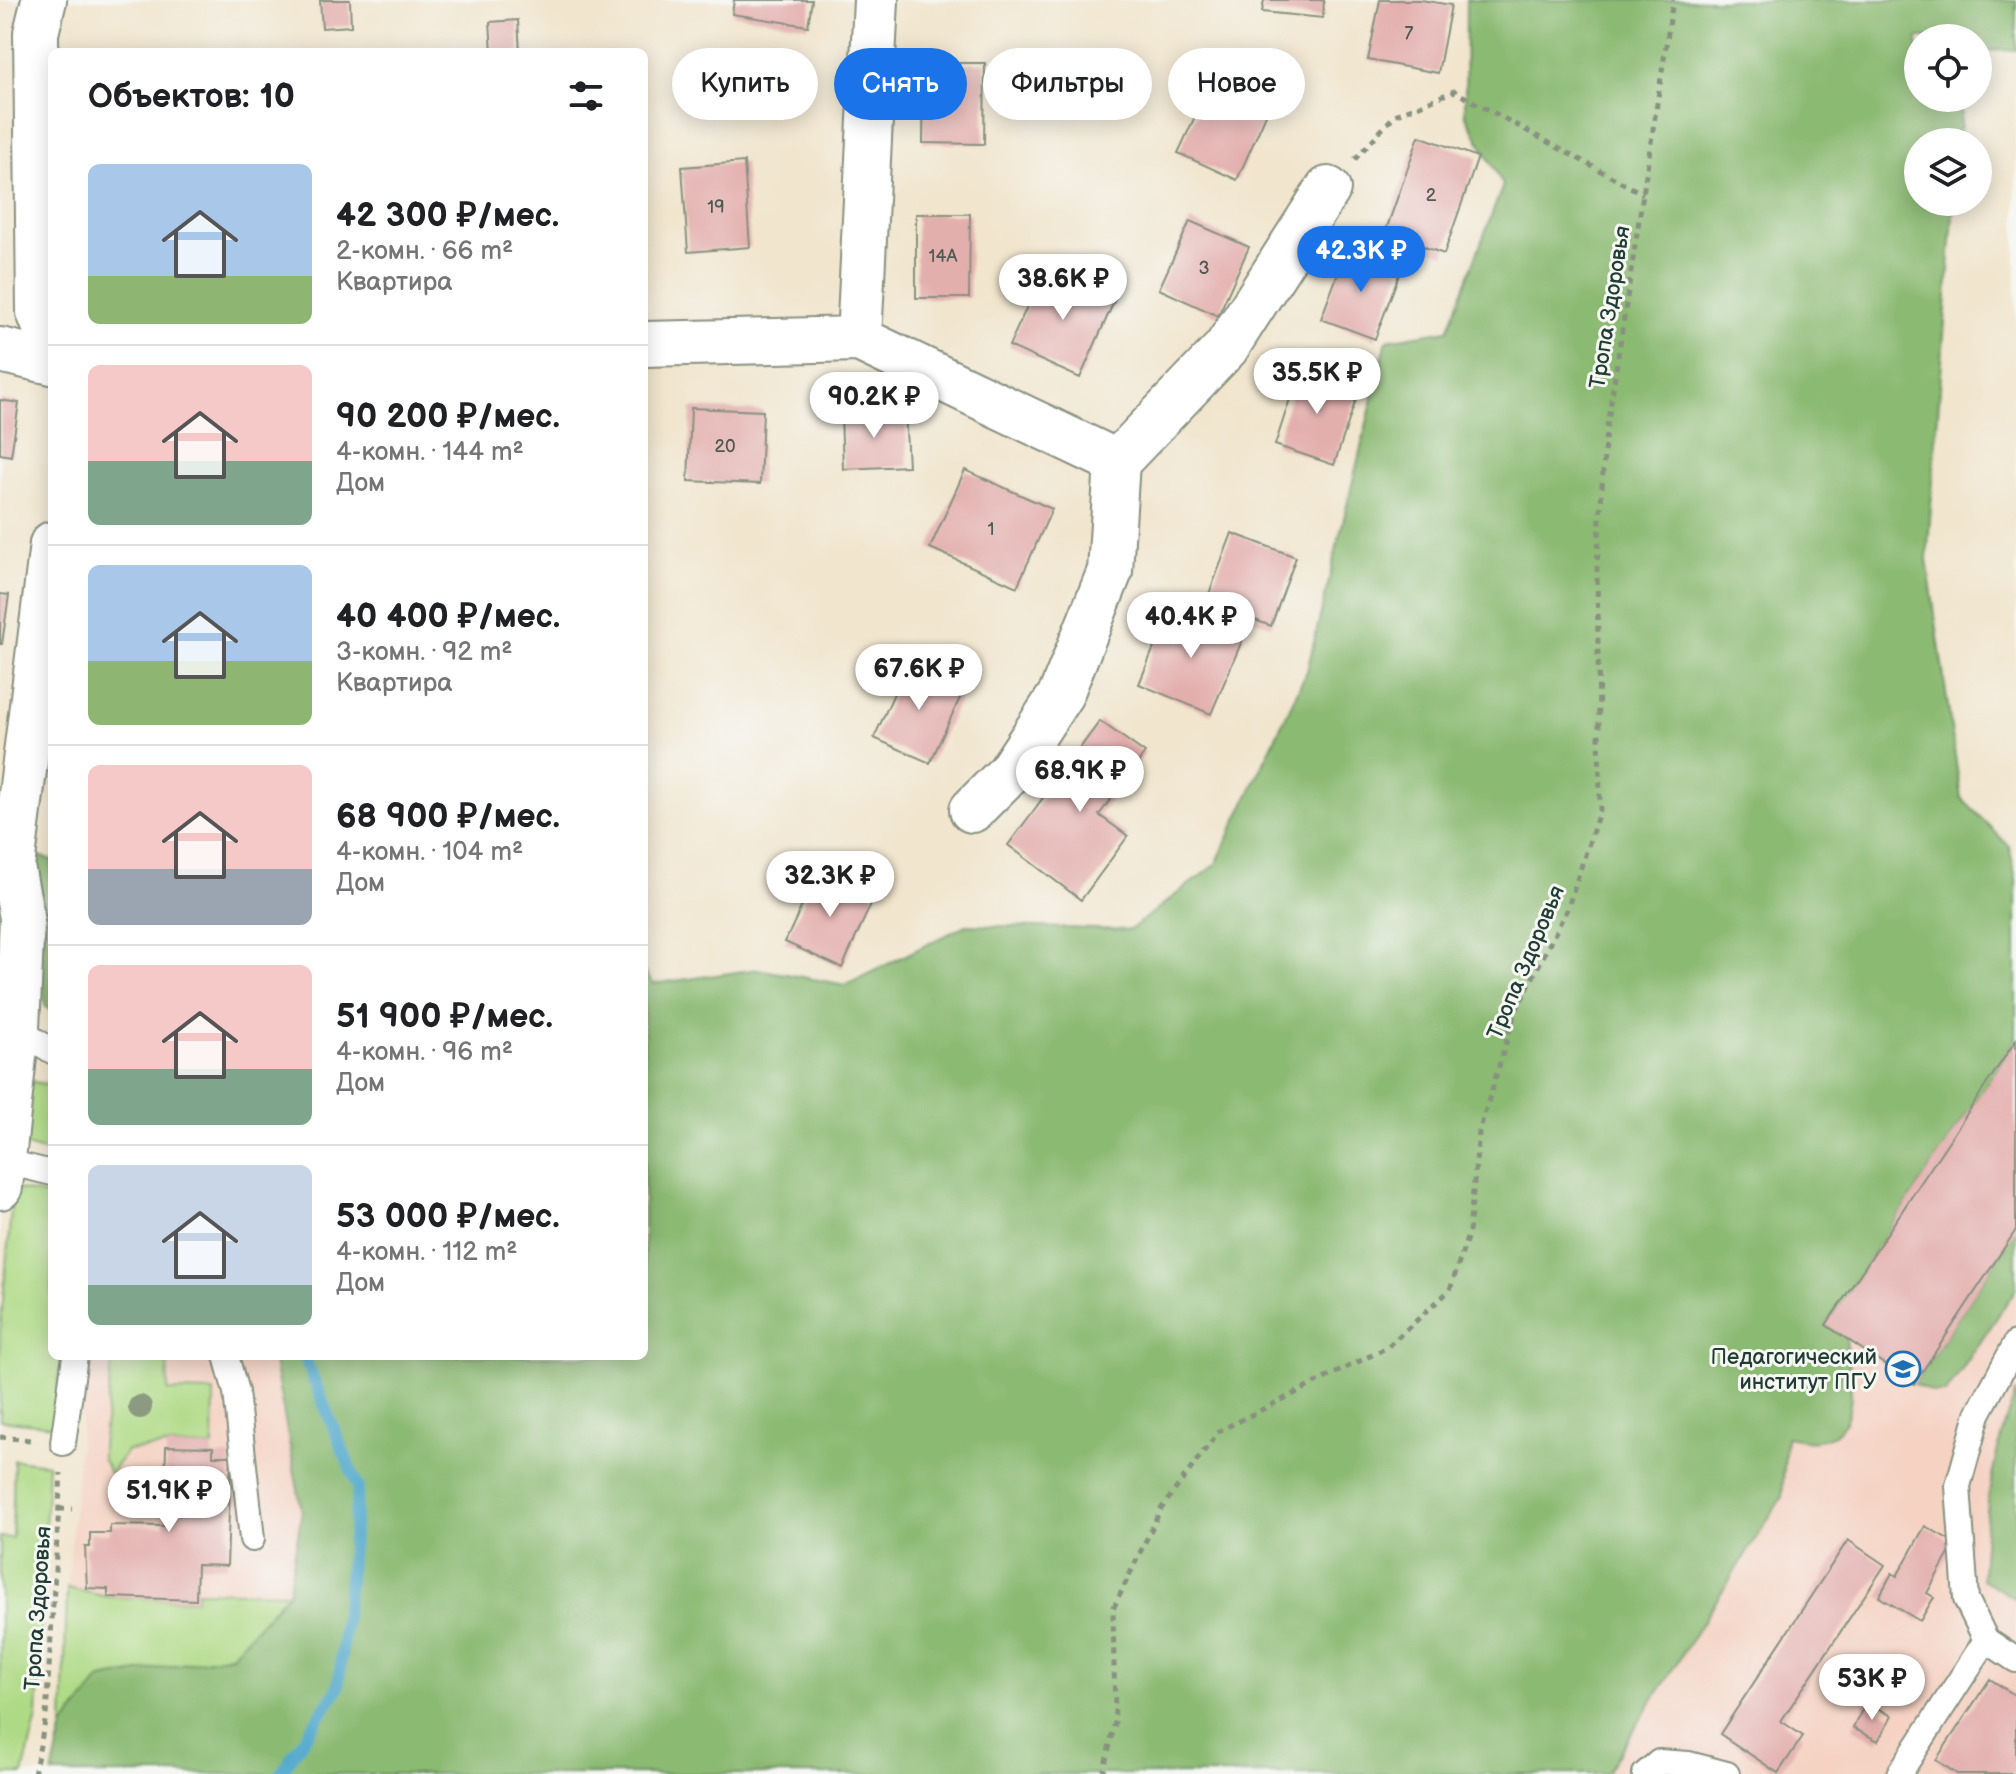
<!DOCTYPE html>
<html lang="ru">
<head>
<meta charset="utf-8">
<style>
	:root { --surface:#fff; --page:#f6f6f6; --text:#202124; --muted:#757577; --line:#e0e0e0; --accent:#1a73e8 }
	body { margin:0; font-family:"Balsamiq Sans",sans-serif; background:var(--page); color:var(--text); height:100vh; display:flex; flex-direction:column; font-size:30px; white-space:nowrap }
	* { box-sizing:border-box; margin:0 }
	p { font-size:26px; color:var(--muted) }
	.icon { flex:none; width:44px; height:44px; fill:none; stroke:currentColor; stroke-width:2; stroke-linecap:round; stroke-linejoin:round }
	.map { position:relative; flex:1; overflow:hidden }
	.sheet { position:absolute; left:48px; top:48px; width:600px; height:1312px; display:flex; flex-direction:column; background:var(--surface); border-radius:12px; box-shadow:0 4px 20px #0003 }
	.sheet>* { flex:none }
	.banner { position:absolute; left:672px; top:48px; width:760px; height:72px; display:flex; gap:16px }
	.controls { position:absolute; left:1904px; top:24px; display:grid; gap:16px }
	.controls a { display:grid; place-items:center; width:88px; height:88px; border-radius:50%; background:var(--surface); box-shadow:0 4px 20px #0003; font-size:40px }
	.price { position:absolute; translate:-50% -68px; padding:0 18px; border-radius:28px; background:#fff; color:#222; font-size:26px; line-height:52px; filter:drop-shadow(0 2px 4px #0008) }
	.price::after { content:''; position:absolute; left:50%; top:48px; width:24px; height:18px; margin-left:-12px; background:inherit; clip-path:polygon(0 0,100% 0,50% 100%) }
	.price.active { background:var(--accent); color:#fff }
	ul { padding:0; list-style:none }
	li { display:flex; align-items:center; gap:24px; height:200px; padding:0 40px }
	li+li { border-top:2px solid var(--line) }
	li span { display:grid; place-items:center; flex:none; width:224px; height:160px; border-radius:12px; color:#555 }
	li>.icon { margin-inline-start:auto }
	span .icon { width:96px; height:96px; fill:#fffc; stroke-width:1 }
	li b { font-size:34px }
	h2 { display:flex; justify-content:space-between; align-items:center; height:96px; padding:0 40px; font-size:34px }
	.chip { padding:0 28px; border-radius:36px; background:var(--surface); box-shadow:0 4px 20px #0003; font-size:28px; line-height:72px }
	.chip.active { background:var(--accent); color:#fff }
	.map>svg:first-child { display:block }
	.built { fill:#f5d2c2 }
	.green { fill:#afda85; stroke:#678c5c; stroke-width:2 }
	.forest { fill:#8bba72; stroke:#557c53; stroke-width:2 }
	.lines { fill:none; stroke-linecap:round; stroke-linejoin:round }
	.stream { stroke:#4fa8cc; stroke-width:12 }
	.building { fill:#e3afad }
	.lane-casing { stroke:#889180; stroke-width:28 }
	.street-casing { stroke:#889180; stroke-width:48 }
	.path { stroke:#889180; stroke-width:5; stroke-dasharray:6 6; stroke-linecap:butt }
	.lane { stroke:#fff; stroke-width:24 }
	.street { stroke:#fff; stroke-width:44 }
	.tree { fill:#8d9a82 }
	.labels { text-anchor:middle; stroke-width:6; stroke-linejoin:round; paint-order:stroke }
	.number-label { font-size:18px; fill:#505a52 }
	.street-label { font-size:22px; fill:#1f3d34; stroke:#f6f6f2 }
	.poi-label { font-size:22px; fill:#1f3d34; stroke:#f6f6f2; text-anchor:end }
</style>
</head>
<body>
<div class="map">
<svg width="2016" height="1774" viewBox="0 0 2016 1774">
	<rect width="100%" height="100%" fill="#f6f6f2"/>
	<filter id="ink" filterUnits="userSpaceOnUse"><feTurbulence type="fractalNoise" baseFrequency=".0125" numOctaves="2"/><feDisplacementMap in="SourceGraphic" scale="16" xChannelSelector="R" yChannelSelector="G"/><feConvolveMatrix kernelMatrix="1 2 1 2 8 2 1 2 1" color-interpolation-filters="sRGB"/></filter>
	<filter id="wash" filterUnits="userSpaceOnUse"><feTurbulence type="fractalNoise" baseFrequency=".006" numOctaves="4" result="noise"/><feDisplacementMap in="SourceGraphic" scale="32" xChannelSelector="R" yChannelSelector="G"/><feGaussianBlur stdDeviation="1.8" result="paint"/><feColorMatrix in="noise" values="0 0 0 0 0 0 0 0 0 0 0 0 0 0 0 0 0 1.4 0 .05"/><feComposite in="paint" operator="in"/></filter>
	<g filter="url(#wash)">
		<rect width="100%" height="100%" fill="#f1e5cd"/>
		<!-- built -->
		<path class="built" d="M2016,928V1774H1606L1782,1497L1795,1301Z
			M86,1356H273L302,1511L288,1593L231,1655L101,1679L63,1727L66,1606Z"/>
		<!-- green -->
		<path class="green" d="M21,1080L52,1085V1154L17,1143Z
			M13,1188L52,1197V1356H61L53,1426L0,1420V1333Z
			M113,1356H167L168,1391L214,1392L213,1447L166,1446L127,1451L110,1474L102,1458V1446Z
			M14,1460L48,1464L37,1717L23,1774H0V1537L12,1538Z
			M67,1588L108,1597L196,1600L197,1591L288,1593L231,1655L101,1679L63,1727Z"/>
		<!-- forest -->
		<path class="forest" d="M1466,0H2016V50L1978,51V38H1918V98H1963L1959,142H1918V202H1954L1927,559L1961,798L2009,846L2016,879V1040L1826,1325L1846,1338C1849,1370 1865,1435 1817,1440C1808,1442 1795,1438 1786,1437L1782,1497L1606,1774H52L63,1727L101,1679L231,1655L288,1593L302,1511L273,1356H644V971L653,984L758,969L846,985L966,925L1130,930L1216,864L1307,671L1387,340L1448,330L1503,185L1465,114Z
			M39,856L52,860V1012L45,1006Z
			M2016,1230V1289L1946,1393H1933L1914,1384Z
			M2016,1392V1599L1982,1579C1985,1512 1991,1455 2016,1392Z"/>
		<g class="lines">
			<!-- stream -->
			<path class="stream" d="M280,1774L338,1689L358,1487L304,1356"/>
		</g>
		<g id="blocks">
			<!-- building -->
			<path class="building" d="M320,0H350L351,26L322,28Z
				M734,0H812L808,26L732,14Z
				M1264,0H1324L1323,18L1262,12Z
				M1380,0H1421L1451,5L1438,73L1368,60Z
				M518,20L520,52H492L490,22Z
				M924,63H985L984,144L923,143Z
				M1211,82L1269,108L1237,180L1178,153Z
				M1419,136L1478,157L1444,254L1385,233Z
				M744,162L750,247L688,252L682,167Z
				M916,214H970L969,298H916Z
				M1190,221L1249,247L1218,316L1159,289Z
				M1347,249L1401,269L1375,339L1321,319Z
				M1046,265L1116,297L1080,378L1009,346Z
				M1300,368L1360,387L1334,465L1275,445Z
				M0,400L19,403L11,456L0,454Z
				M691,408L763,411L760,484L688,481Z
				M905,411L908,466L843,469L841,415Z
				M965,470L1052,509L1017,587L930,548Z
				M1232,533L1296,557L1271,626L1206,602Z
				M0,594L9,595L2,644H0Z
				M1171,606L1244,636L1211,714L1139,684Z
				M908,662L965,687L930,763L874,738Z
				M1100,721L1145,753L1099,815L1128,836L1081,900L1008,845Z
				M819,869L875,895L842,968L785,942Z
				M2016,1040V1230L1914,1384L1826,1325Z
				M166,1446L213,1447V1456H231L227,1566L197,1565L196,1600L108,1597V1589L87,1588L85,1547H90V1533H110V1525L164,1526Z
				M1925,1526L1955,1543L1927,1593L1934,1597L1920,1621L1879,1597L1892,1573L1897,1576Z
				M1848,1540L1885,1565L1781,1721L1803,1736L1778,1773L1720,1734Z
				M1990,1679L2016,1696V1774H1957L1936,1760Z
				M1866,1702L1892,1716L1878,1741L1853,1728Z"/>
		</g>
	</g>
	<g filter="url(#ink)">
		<use href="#blocks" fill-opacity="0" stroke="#889180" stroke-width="2"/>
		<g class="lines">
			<!-- lane casing -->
			<g class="lane-casing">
				<path id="lane" d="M17,1029L52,1051
					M3,1161L52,1173
					M2016,1343L1978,1414L1958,1486L1966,1599L1986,1640L2016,1660
					M226,1356L236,1392L252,1539
					M63,1443L75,1356
					M1645,1774L1659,1762L1689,1764L1727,1774
					M1899,1774L1986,1640"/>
			</g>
			<!-- street casing -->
			<g class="street-casing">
				<path id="street" d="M44,0L36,33L39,312L52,345
					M859,339L876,0
					M644,344L859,339L1117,462
					M0,350L52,362
					M972,810L1009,773L1061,694L1110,571L1117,462L1226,348L1328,189
					M0,1187L17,1029L22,917L12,867L52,544"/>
			</g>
			<!-- path -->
			<path class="path" d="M1355,159L1395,115L1454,91L1643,194
				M0,1437L31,1440
				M59,1509H72
				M34,1774L46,1717L61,1473
				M1103,1774L1115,1722L1113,1609L1161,1509L1219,1431L1386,1348L1450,1290L1469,1232L1479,1132L1515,1013L1568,907L1600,809L1597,566L1605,440L1673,0"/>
			<!-- lane -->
			<use href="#lane" class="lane"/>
			<!-- street -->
			<use href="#street" class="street"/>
		</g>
		<!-- trees -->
		<circle class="tree" cx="140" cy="1407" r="12"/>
	</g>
	<!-- icons -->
	<defs>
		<g id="university-ring" transform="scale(1.8)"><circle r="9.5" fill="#f6f6f2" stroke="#1f6fb2" stroke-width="1.5"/><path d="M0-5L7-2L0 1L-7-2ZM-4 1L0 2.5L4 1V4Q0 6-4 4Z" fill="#1f6fb2"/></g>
	</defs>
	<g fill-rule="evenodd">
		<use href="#university-ring" x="1903" y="1369"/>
	</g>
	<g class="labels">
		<!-- number labels -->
		<g class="number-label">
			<text x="1409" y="39">7</text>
			<text x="1431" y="201">2</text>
			<text x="716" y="213">19</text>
			<text x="943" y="262">14А</text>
			<text x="1204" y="274">3</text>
			<text x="725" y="452">20</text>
			<text x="991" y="535">1</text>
		</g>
		<!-- street labels -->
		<g class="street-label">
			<text transform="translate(1609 307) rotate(-81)" y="8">Тропа Здоровья</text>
			<text transform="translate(1525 962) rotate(-67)" y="8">Тропа Здоровья</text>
			<text transform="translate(37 1608) rotate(-86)" y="8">Тропа Здоровья</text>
		</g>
		<!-- poi labels -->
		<g class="poi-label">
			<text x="1877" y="1364">Педагогический<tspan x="1877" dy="25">институт ПГУ</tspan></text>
		</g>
	</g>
</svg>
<div class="controls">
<a><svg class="icon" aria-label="locate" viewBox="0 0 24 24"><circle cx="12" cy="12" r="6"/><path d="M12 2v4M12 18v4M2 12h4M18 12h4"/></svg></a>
<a><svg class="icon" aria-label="layers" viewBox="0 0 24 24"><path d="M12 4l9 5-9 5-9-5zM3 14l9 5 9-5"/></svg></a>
</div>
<b class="price active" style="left:1361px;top:294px">42.3K ₽</b>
<b class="price" style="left:1063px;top:322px">38.6K ₽</b>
<b class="price" style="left:1317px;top:416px">35.5K ₽</b>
<b class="price" style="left:874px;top:440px">90.2K ₽</b>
<b class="price" style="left:1191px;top:660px">40.4K ₽</b>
<b class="price" style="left:919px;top:712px">67.6K ₽</b>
<b class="price" style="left:1080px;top:814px">68.9K ₽</b>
<b class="price" style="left:830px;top:919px">32.3K ₽</b>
<b class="price" style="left:169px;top:1534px">51.9K ₽</b>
<b class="price" style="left:1872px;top:1722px">53K ₽</b>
<div class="banner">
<a class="chip">Купить</a>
<a class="chip active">Снять</a>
<a class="chip">Фильтры</a>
<a class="chip">Новое</a>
</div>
<section class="sheet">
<h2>Объектов: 10<svg class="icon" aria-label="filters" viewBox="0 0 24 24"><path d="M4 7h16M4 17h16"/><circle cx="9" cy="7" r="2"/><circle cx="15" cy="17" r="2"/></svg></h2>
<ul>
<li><span style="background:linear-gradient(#a9c7e8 70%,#8fb573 0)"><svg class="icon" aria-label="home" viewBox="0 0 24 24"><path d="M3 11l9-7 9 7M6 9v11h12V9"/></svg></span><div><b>42 300 ₽/мес.</b><p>2-комн. · 66 m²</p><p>Квартира</p></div></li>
<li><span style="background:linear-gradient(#f6c9c9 60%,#7fa58c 0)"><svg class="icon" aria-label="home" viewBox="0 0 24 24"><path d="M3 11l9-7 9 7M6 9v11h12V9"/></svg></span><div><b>90 200 ₽/мес.</b><p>4-комн. · 144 m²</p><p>Дом</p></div></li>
<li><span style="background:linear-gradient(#a9c7e8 60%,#8fb573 0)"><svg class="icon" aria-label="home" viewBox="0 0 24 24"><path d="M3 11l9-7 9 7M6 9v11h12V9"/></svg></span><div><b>40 400 ₽/мес.</b><p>3-комн. · 92 m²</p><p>Квартира</p></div></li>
<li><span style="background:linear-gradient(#f6c9c9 65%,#9aa5b1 0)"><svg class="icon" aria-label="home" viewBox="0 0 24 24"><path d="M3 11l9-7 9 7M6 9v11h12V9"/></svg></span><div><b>68 900 ₽/мес.</b><p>4-комн. · 104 m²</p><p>Дом</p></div></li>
<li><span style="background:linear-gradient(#f6c9c9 65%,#7fa58c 0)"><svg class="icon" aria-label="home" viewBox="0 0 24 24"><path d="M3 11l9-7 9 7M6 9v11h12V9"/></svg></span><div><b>51 900 ₽/мес.</b><p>4-комн. · 96 m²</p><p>Дом</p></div></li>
<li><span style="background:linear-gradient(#c9d6e8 75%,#7fa58c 0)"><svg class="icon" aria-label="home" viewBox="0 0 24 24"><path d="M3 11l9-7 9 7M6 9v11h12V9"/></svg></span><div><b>53 000 ₽/мес.</b><p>4-комн. · 112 m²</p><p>Дом</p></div></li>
</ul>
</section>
</div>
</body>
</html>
